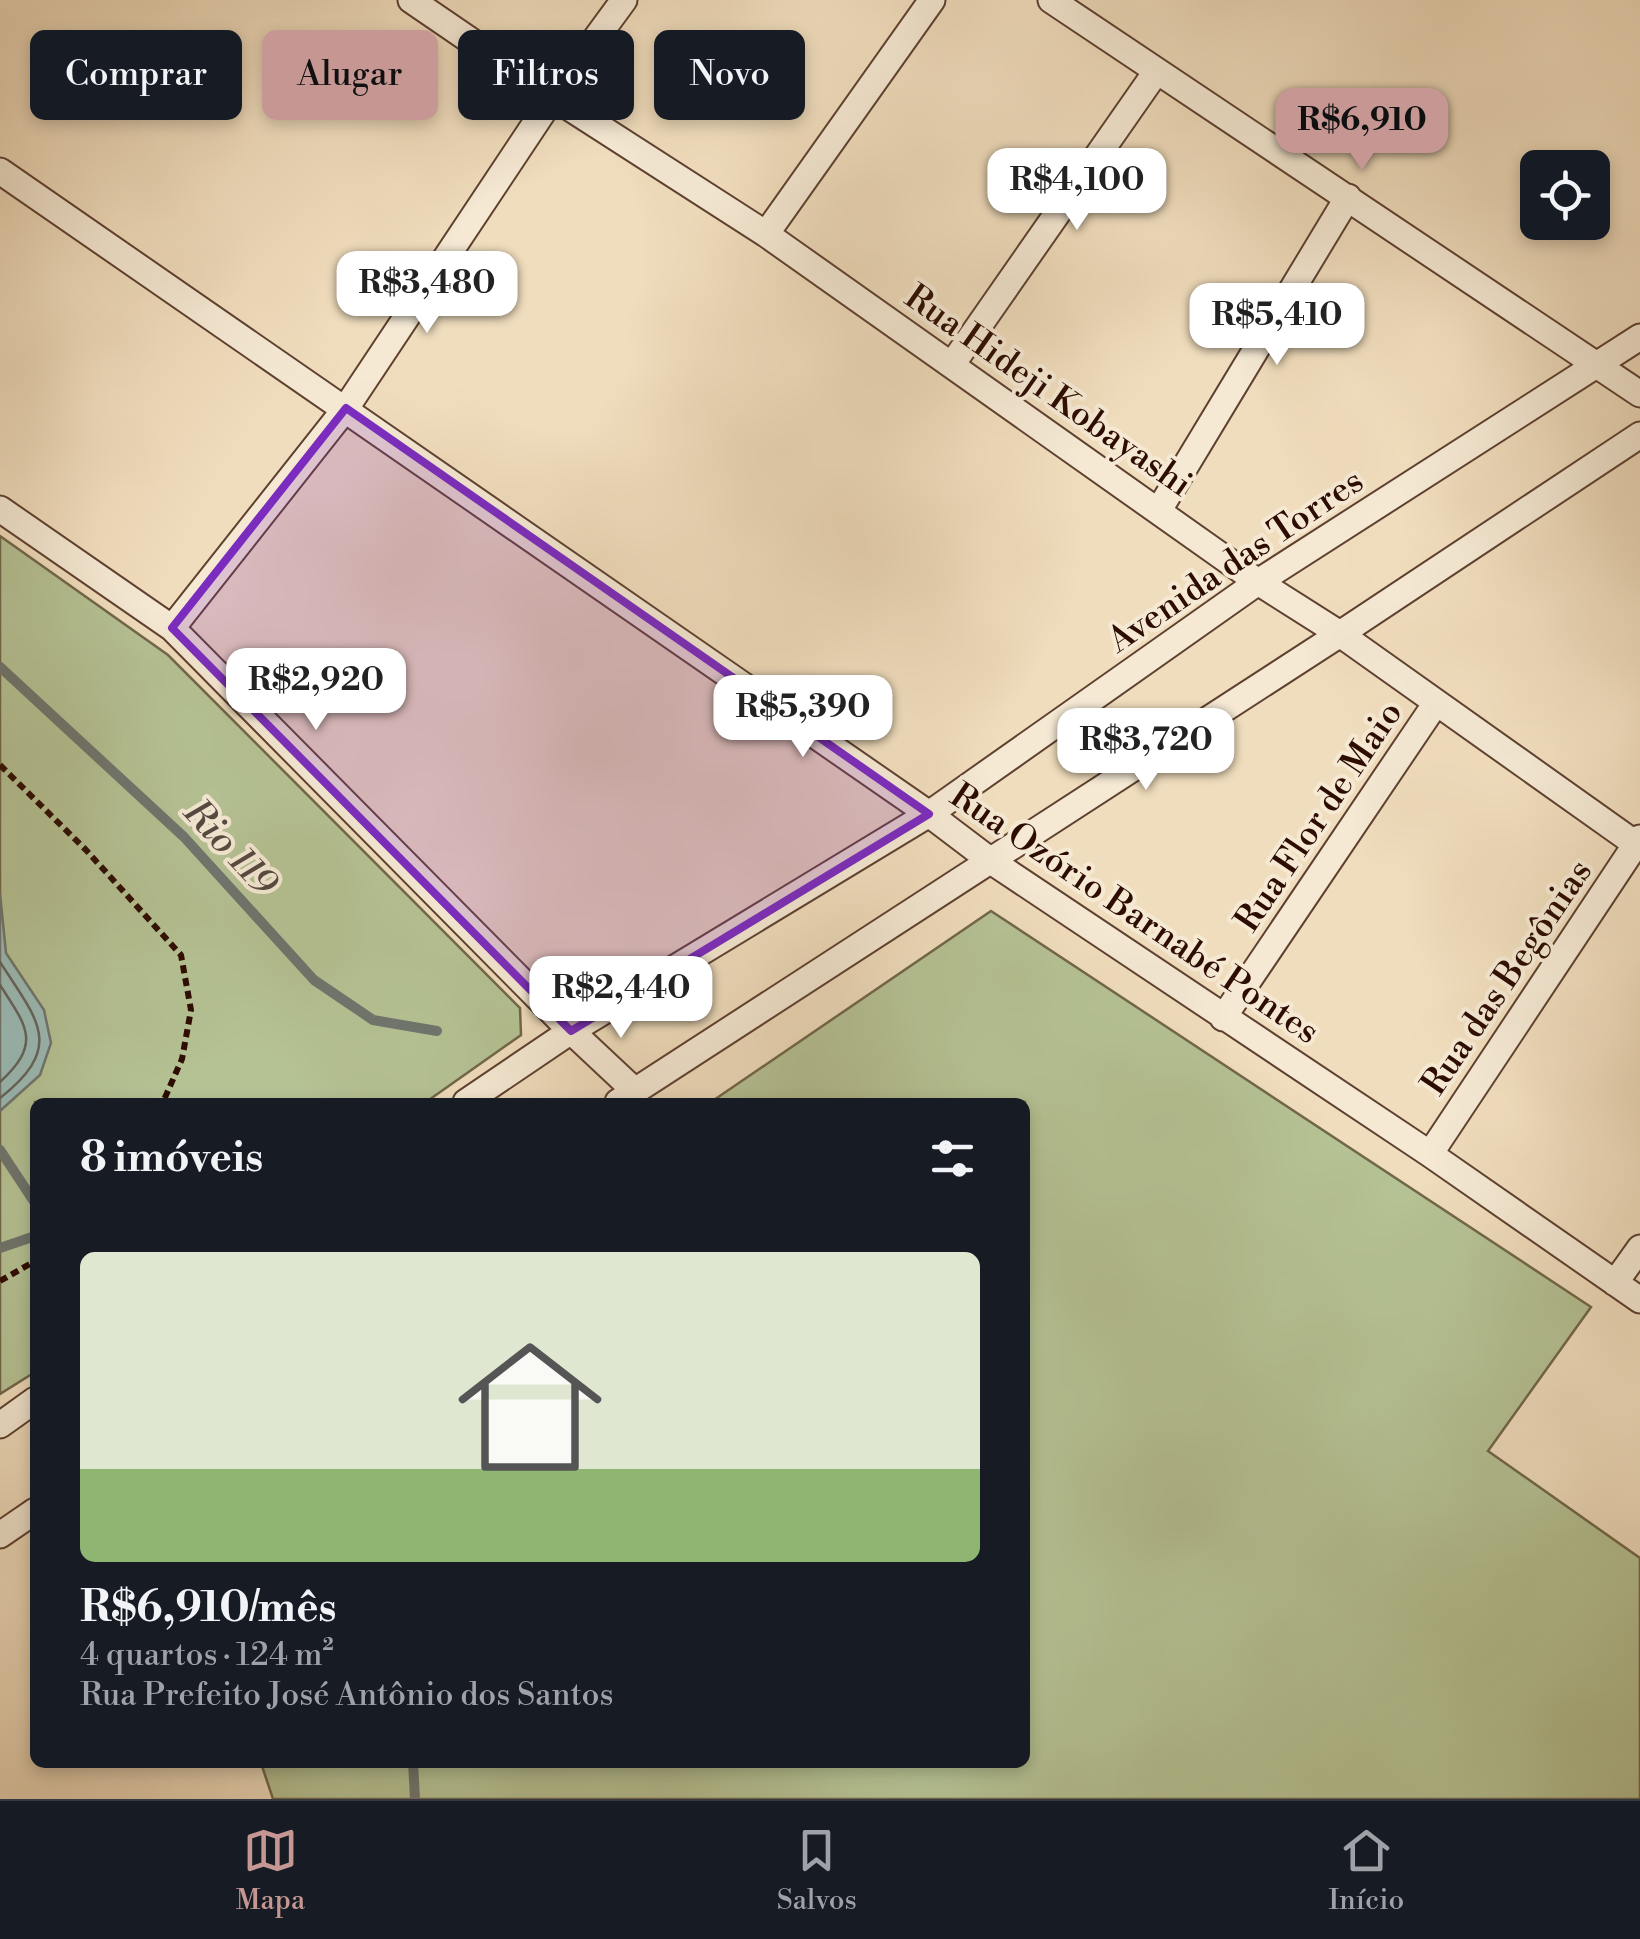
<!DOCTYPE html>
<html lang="pt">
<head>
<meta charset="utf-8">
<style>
	:root { --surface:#171b24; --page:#20242c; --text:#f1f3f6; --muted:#9ea1a6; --line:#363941; --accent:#c59692 }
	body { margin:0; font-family:"Libre Bodoni",serif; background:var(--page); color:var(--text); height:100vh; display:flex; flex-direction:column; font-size:38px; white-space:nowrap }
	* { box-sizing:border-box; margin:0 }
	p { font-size:32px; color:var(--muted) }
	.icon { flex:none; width:55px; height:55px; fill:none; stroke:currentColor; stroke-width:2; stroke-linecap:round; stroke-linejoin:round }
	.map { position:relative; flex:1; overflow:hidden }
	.details { position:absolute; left:30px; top:1098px; width:1000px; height:670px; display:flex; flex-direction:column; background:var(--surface); border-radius:15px; box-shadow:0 5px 15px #0003 }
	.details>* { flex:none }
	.top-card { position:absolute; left:30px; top:30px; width:1000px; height:90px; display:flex; gap:20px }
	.buttons { position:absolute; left:1520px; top:150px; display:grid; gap:20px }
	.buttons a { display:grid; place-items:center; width:90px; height:90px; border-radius:15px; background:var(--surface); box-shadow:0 5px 15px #0003; font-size:50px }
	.price { position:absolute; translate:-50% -85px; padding:0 22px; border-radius:20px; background:#fff; color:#222; font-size:32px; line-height:65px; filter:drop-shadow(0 2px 5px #0008) }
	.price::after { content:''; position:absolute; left:50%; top:60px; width:30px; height:22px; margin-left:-15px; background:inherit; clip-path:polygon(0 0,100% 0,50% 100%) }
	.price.current { background:var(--accent); color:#111 }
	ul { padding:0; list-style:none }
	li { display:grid; align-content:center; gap:20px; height:530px; padding:0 50px }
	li+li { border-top:2px solid var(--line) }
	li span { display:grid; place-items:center; height:310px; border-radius:15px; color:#555 }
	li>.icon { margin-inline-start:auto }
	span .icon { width:180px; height:180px; fill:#fffc; stroke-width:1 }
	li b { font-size:42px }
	h2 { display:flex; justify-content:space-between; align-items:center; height:120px; padding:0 50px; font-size:42px }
	.tag { padding:0 35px; border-radius:15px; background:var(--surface); box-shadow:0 5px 15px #0003; font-size:35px; line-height:90px }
	.tag.current { background:var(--accent); color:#111 }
	.tab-bar { display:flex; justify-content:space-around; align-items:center; height:140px; border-top:2px solid var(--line); background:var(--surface); font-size:28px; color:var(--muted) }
	.tab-bar a { display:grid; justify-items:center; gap:5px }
	.tab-bar .current { color:var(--accent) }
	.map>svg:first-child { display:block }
	.green { fill:#b5c294; stroke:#71674a; stroke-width:2.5 }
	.water { fill:#9bbbb6; stroke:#6f756e; stroke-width:2.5 }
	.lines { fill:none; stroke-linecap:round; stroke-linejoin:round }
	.shore { stroke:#64645c; stroke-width:2.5 }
	.stream { stroke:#6f756e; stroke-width:10 }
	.street-casing { stroke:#5e4030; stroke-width:29 }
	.path { stroke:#2d0c01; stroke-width:6; stroke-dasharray:8 5; stroke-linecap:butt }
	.street { stroke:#f5e9d4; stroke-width:25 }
	.marked { fill:#7b2cbf; fill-opacity:0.2; stroke:#7b2cbf; stroke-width:8; stroke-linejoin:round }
	.labels { text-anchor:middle; stroke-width:8; stroke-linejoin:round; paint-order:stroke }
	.street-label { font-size:35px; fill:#2d0c01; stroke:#f5e9d4 }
	.water-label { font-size:38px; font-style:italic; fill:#544940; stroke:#f5e9d4 }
</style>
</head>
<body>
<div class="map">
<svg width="1640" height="1799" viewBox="0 0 1640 1799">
	<rect width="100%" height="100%" fill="#f0ddbd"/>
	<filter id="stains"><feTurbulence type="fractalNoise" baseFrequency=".002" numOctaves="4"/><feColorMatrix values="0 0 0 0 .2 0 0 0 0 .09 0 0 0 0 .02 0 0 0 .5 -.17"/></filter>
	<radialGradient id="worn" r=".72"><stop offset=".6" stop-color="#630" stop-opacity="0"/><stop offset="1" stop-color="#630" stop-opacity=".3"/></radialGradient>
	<!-- green -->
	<path class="green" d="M0,536L168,655L520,1008L521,1035L426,1102H35V1372L0,1394Z
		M991,911L1591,1307L1488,1451L1640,1558V1799H273L261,1763L1025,1762V1102H711Z"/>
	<!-- water -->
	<path class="water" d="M0,894L6,953L44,1010L51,1043L40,1075L0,1111Z"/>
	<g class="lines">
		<!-- shore -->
		<path class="shore" d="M0,962C37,1020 66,1046 0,1098
			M0,985C27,1027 42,1043 0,1082"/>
		<!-- stream -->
		<path class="stream" d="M0,667L184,837L314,980L373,1020L437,1031
			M0,1150L35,1203
			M0,1248L35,1236
			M413,1762L415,1799"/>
		<!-- street casing -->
		<g class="street-casing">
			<path id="street" d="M411,0L553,97L766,234L1258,582L1340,634L1640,847
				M1051,0L1640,394
				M0,171L929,814L991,861L1430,1154L1640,1300
				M766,234L932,0
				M953,363L1156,72
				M0,509L172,628L571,1031L635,1091
				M1159,510L1348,197
				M172,628L346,408L553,97L624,0
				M1223,1018L1436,703
				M466,1102L571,1031L929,814L1258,582L1640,337
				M618,1102L1340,634L1640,435
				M1430,1154L1640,838
				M1615,1283L1640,1248
				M0,1425L35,1400
				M0,1535L35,1511"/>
		</g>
		<!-- path -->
		<path class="path" d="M0,765L86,850L181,955L191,1010L182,1059L163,1102
			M0,1281L35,1261"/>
		<!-- street -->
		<use href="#street" class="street"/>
	</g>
	<!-- marked area -->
	<path class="marked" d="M346,408L929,814L571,1031L172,628Z"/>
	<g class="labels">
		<!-- street labels -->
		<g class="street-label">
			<text transform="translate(1049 390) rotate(35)" y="12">Rua Hideji Kobayashi</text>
			<text transform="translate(1235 560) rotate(-34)" y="12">Avenida das Torres</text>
			<text transform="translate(1318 816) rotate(-56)" y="12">Rua Flor de Maio</text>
			<text transform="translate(1135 913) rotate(34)" y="12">Rua Ozório Barnabé Pontes</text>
			<text transform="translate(1506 977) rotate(-56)" y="12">Rua das Begônias</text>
		</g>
		<!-- water labels -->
		<g class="water-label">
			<text transform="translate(231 847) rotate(47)" y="13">Rio 119</text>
		</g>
	</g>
	<rect width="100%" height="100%" filter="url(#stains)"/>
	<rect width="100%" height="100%" fill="url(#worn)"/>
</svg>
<div class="buttons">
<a><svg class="icon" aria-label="locate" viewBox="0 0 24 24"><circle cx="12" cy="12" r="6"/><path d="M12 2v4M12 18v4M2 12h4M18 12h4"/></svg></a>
</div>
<b class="price current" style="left:1362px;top:173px">R$6,910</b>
<b class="price" style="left:1077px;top:233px">R$4,100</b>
<b class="price" style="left:427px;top:336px">R$3,480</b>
<b class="price" style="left:1277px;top:368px">R$5,410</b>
<b class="price" style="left:316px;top:733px">R$2,920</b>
<b class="price" style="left:803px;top:760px">R$5,390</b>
<b class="price" style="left:1146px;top:793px">R$3,720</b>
<b class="price" style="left:621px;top:1041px">R$2,440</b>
<div class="top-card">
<a class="tag">Comprar</a>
<a class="tag current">Alugar</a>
<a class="tag">Filtros</a>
<a class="tag">Novo</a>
</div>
<section class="details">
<h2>8 imóveis<svg class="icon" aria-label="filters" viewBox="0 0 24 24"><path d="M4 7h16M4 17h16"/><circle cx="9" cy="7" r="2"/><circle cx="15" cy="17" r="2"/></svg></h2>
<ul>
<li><span style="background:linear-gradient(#dfe7d0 70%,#8fb573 0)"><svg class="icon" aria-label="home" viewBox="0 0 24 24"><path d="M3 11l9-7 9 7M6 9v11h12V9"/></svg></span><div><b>R$6,910/mês</b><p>4 quartos · 124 m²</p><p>Rua Prefeito José Antônio dos Santos</p></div></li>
</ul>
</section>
</div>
<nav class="tab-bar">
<a class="current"><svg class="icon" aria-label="map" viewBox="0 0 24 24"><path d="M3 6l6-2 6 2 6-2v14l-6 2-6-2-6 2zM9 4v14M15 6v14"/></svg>Mapa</a>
<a><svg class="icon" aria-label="saved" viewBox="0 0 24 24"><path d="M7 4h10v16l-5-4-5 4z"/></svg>Salvos</a>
<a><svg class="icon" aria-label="home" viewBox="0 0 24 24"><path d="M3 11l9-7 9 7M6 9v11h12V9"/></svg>Início</a>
</nav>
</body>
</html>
